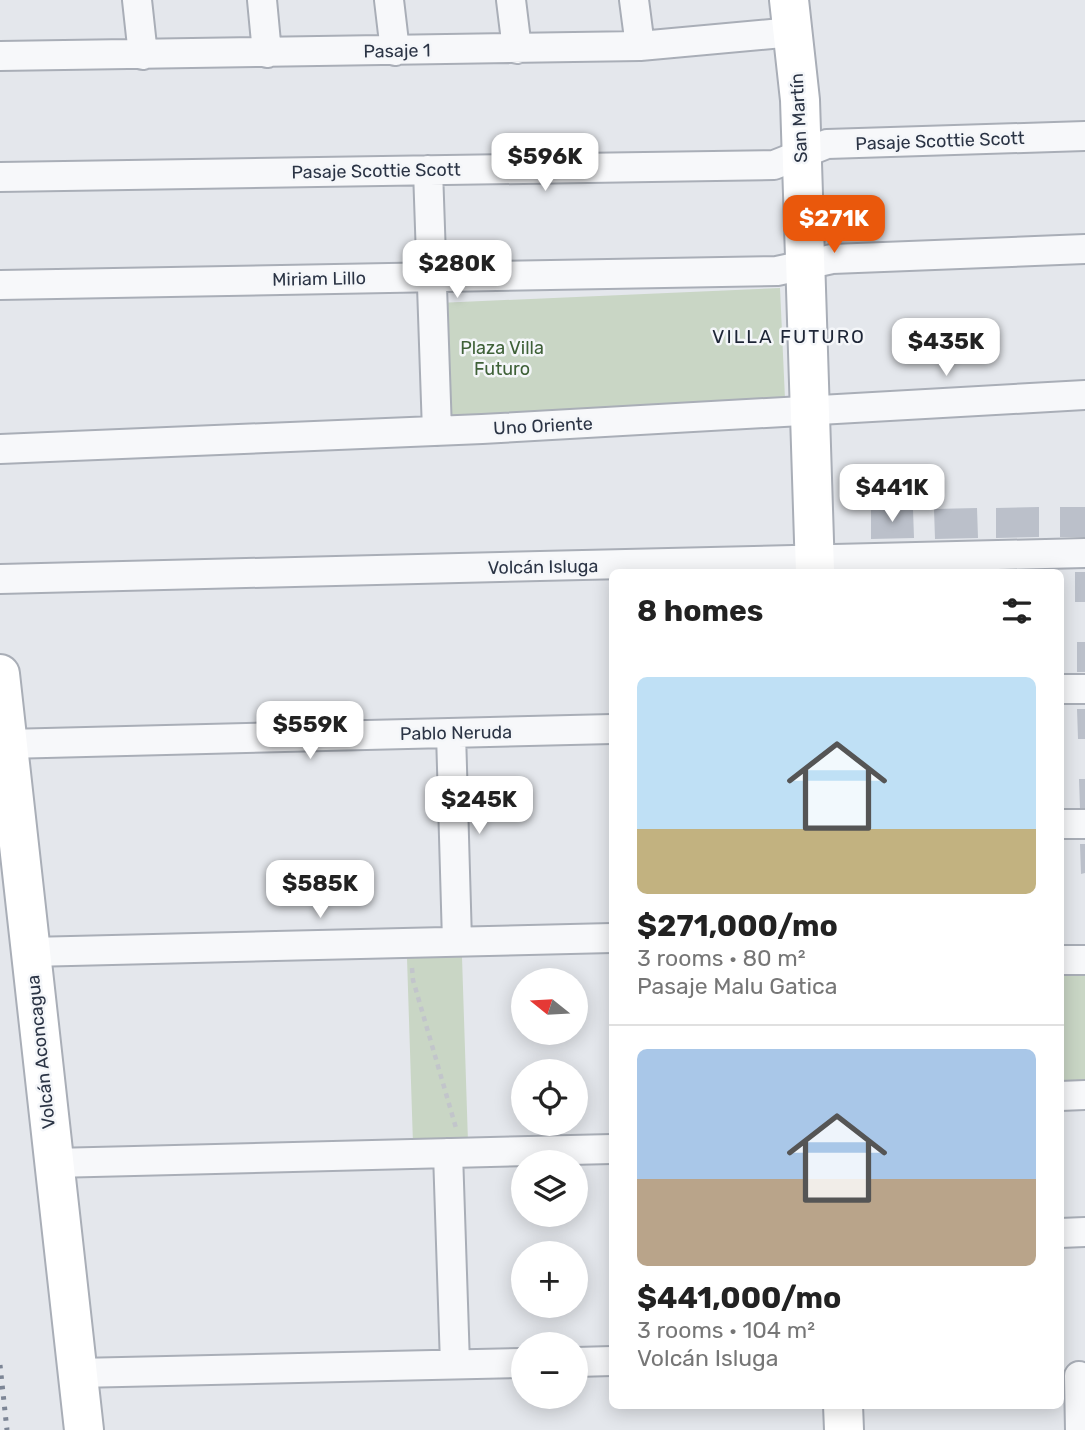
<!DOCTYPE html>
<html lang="en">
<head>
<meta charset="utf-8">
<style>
	:root { --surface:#fff; --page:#f2f2f2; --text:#222; --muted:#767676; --line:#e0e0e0; --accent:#ea580c }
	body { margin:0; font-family:Rubik,sans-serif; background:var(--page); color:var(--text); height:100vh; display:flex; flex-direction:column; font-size:26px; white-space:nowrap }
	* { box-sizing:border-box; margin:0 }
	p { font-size:23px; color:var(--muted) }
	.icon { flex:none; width:38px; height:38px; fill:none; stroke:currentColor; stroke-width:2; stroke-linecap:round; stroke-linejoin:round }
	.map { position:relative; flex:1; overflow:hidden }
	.details { position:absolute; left:609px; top:569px; width:455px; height:840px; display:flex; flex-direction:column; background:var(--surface); border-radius:10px; box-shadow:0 4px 18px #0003 }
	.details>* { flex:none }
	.needle { width:46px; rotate:288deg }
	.buttons { position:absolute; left:511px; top:968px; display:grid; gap:14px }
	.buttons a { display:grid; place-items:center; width:77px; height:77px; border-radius:50%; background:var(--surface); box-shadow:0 4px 18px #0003; font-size:35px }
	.price { position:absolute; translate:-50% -60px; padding:0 16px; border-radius:14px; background:#fff; color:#222; font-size:23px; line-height:46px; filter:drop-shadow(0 2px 4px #0008) }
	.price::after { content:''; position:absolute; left:50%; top:42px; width:21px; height:16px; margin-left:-10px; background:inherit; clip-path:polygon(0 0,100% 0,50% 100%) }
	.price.selected { background:var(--accent); color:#fff }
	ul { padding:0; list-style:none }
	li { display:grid; align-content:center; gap:14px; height:371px; padding:0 28px }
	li+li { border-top:2px solid var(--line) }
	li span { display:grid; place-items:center; height:217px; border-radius:10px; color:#555 }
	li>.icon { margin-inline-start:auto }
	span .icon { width:126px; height:126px; fill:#fffc; stroke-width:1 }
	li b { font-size:30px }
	h2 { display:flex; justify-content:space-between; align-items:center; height:84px; padding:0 28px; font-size:30px }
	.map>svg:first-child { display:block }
	.green { fill:#c9d6c5 }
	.building { fill:#bbc0ca }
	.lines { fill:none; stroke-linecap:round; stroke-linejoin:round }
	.street-casing { stroke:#a9aeb7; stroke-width:32 }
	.secondary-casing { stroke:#a9aeb7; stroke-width:42 }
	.path { stroke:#c2c5cb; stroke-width:4.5; stroke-dasharray:5 5; stroke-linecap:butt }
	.street { stroke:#f7f8fa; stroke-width:28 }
	.secondary { stroke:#fff; stroke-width:38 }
	.rail { stroke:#7d8696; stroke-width:5; stroke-dasharray:3.5 7; stroke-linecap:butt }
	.labels { text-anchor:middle; stroke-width:5; stroke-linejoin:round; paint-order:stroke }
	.street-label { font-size:18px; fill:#2b3445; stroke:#f4f6f9 }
	.park-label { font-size:18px; fill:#3f6138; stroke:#f4f6f9 }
	.neighbourhood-label { font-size:19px; letter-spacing:2px; fill:#1d2536; stroke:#f4f6f9 }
</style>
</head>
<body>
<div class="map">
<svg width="1085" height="1430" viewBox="0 0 1085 1430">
	<rect width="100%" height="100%" fill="#e4e7ec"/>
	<!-- green -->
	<path class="green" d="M780,288L785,399L443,421L438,303Z
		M462,957L468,1142L413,1144L407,958Z
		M1060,970H1085V1083L1061,1084Z"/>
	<!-- building -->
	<path class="building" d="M1039,507V537L996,538V508Z
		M1060,507H1085V537H1060Z
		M977,508L978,538L935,539L934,509Z
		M913,509L914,538L871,539V510Z
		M1075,572H1085V602H1075Z
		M1077,642H1085V672H1077Z
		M1077,709H1085V739H1078Z
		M1079,779H1085V809H1080Z
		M1080,844H1085V873L1081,874Z"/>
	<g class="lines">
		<!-- street casing -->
		<g class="street-casing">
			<path id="street" d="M137,0L143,55
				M262,0L267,53
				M389,0L395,51
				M511,0L517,49
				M634,0L640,46
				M0,56L640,46L793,32
				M428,170L437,431
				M0,177L774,165L827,144L1085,136
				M0,285L777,271L832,259L1085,249
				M0,449L482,429L1085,395
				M0,579L1085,553
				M1060,689H1085
				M451,733L457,941
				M6,744L612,729
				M1060,824H1085
				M30,952L612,938
				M1060,960H1085
				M1060,1096L1085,1095
				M448,1153L455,1364
				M53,1163L612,1149
				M1060,1233L1085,1232
				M576,1362L612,1361
				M77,1373L523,1363
				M1079,1376L1080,1430"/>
		</g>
		<!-- secondary casing -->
		<g class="secondary-casing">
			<path id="secondary" d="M789,0L800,100L815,572
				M0,674L84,1430
				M843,1405L844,1430"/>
		</g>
		<!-- path -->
		<path class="path" d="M412,968L413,980L456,1128"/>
		<!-- street -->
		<use href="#street" class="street"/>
		<!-- secondary -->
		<use href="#secondary" class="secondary"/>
		<!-- rail -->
		<path class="rail" d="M0,1365L7,1430"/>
	</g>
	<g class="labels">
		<!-- street labels -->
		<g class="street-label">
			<text transform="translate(397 51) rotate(-1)" y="6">Pasaje 1</text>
			<text transform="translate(799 118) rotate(-93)" y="6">San Martín</text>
			<text transform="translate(940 141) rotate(-2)" y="6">Pasaje Scottie Scott</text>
			<text transform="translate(376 171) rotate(-1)" y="6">Pasaje Scottie Scott</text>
			<text transform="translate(319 279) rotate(-1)" y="6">Miriam Lillo</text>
			<text transform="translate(543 426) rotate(-3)" y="6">Uno Oriente</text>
			<text transform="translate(543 567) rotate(-1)" y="6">Volcán Isluga</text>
			<text transform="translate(456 733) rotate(-1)" y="6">Pablo Neruda</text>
			<text transform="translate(41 1052) rotate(-96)" y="6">Volcán Aconcagua</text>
		</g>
		<!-- park labels -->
		<g class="park-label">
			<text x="502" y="354">Plaza Villa<tspan x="502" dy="21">Futuro</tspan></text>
		</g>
		<!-- neighbourhood labels -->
		<g class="neighbourhood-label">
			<text x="789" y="343">VILLA FUTURO</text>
		</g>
	</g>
</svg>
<div class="buttons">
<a><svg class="needle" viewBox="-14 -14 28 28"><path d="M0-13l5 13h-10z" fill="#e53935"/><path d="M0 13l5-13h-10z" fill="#767676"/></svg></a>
<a><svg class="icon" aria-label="locate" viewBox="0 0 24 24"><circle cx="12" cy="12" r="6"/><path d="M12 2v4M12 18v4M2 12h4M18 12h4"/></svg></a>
<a><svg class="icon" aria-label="layers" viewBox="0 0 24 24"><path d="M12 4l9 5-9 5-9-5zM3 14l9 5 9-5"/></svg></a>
<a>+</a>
<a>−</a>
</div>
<b class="price" style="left:545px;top:193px">$596K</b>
<b class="price selected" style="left:834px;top:255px">$271K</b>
<b class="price" style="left:457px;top:300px">$280K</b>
<b class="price" style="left:946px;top:378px">$435K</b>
<b class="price" style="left:892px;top:524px">$441K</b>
<b class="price" style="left:310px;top:761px">$559K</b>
<b class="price" style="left:479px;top:836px">$245K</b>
<b class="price" style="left:320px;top:920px">$585K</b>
<section class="details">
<h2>8 homes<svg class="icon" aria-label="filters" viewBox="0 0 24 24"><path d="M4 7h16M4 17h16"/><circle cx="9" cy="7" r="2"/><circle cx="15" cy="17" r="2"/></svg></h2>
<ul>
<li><span style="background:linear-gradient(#bfe0f5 70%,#c2b280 0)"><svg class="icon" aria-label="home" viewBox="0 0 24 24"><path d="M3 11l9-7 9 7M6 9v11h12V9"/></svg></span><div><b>$271,000/mo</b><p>3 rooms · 80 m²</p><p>Pasaje Malu Gatica</p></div></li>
<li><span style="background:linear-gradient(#a9c7e8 60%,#b9a48a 0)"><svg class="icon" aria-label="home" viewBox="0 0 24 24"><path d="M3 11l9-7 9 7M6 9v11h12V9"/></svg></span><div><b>$441,000/mo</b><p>3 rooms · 104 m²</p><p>Volcán Isluga</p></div></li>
</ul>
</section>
</div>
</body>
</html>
